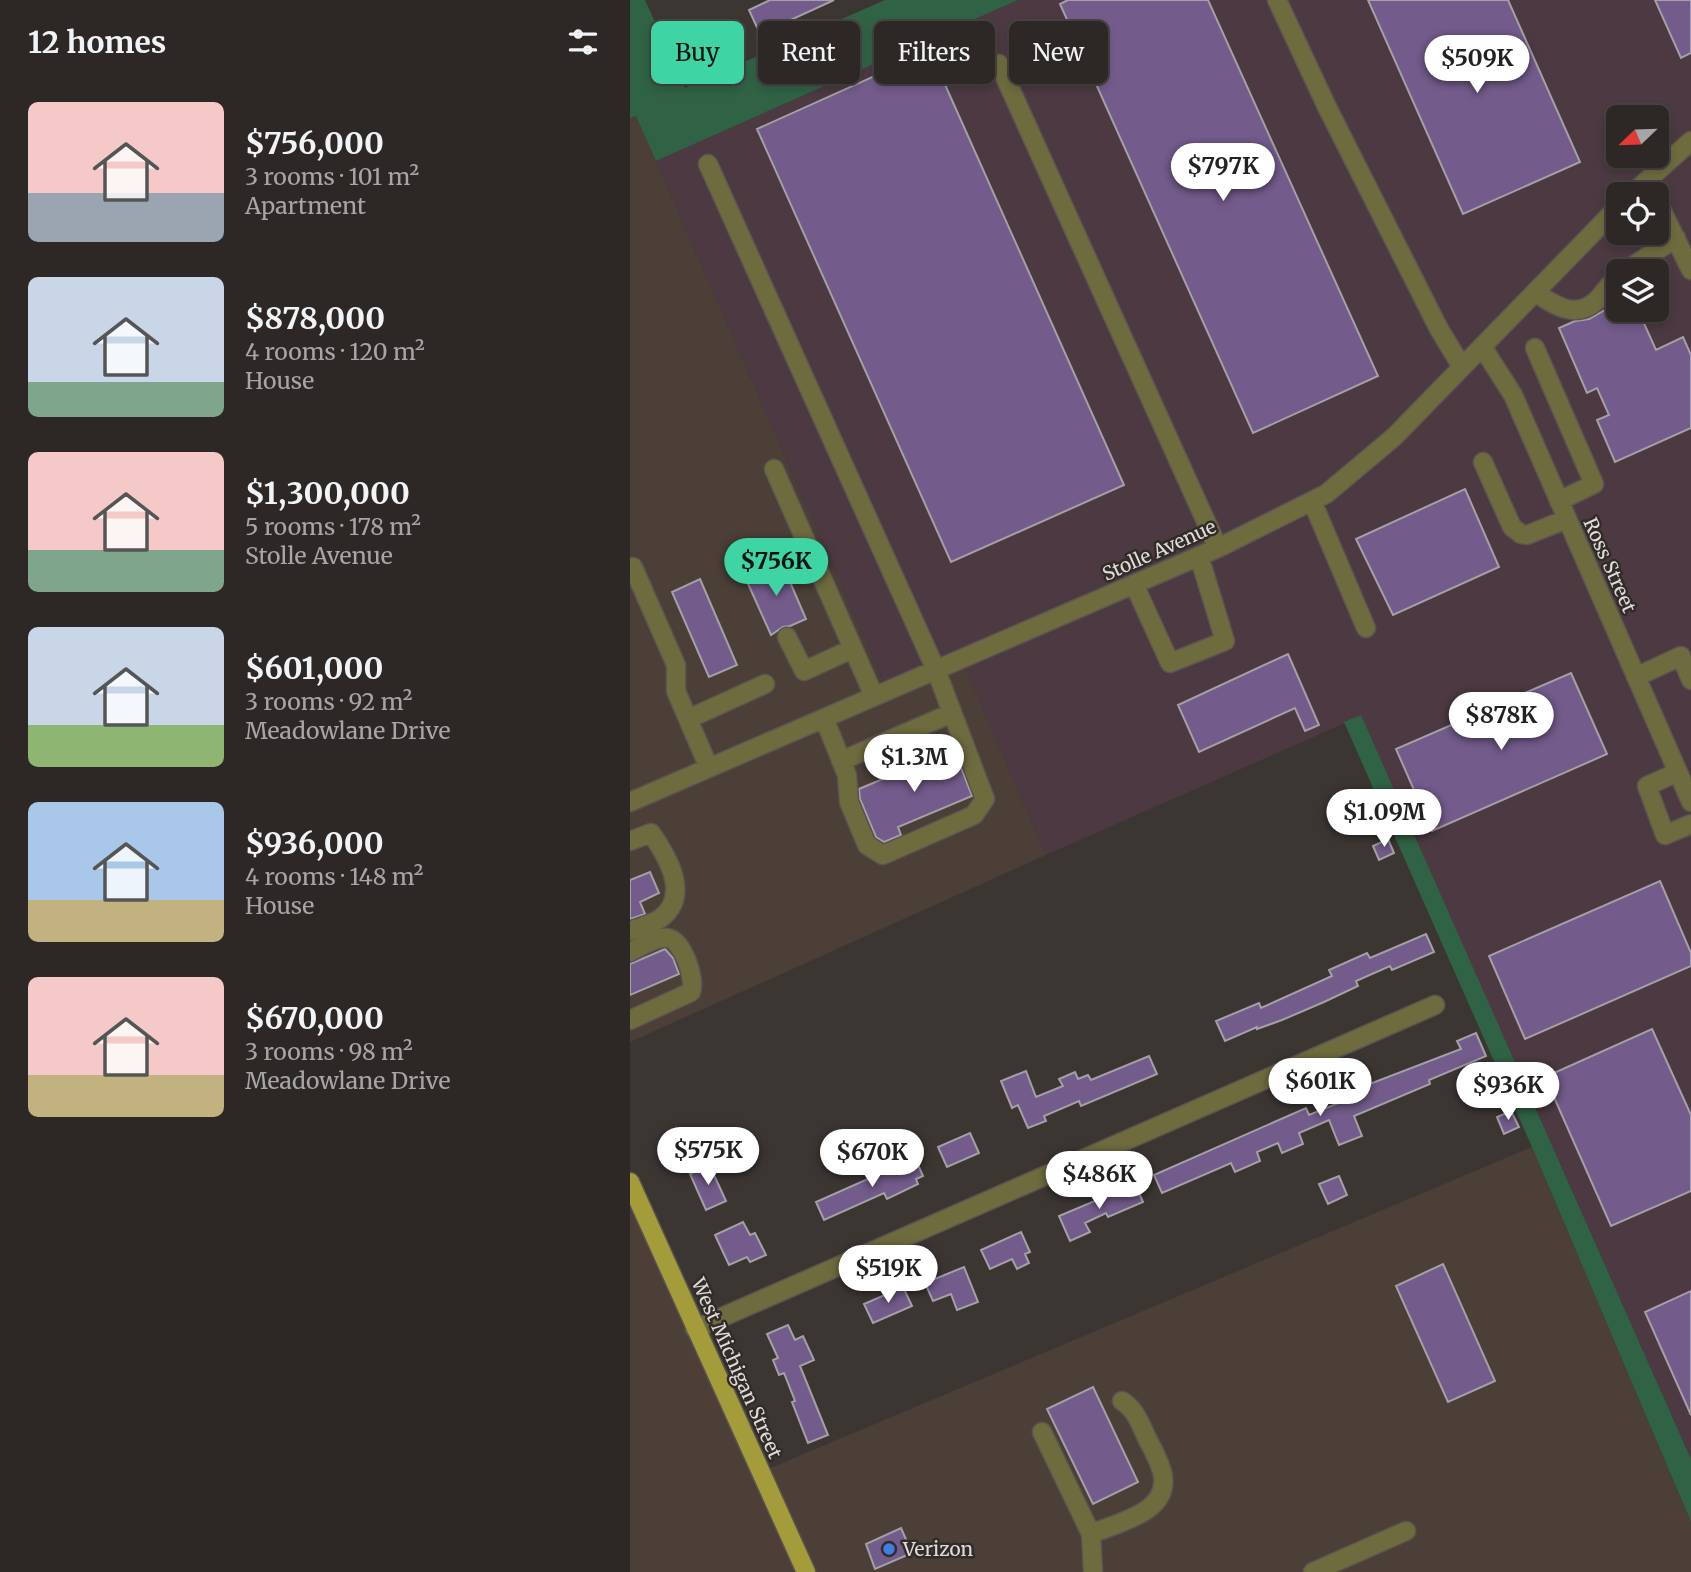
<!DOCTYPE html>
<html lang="en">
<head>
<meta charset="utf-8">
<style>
	:root { --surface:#2d2826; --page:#35302e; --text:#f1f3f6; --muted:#a7a6a7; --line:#484443; --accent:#3ed4a3 }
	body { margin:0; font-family:Merriweather,serif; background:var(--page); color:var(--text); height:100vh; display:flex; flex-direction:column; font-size:26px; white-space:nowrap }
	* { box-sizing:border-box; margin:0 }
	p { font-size:23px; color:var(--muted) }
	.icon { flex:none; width:38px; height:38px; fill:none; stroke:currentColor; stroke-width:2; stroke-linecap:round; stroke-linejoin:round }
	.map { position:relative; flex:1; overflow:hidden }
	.panel { display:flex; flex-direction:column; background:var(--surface); width:630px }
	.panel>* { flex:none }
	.top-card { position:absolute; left:21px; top:21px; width:665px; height:63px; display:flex; gap:14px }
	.needle { width:46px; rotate:247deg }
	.tools { position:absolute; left:976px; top:105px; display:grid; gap:14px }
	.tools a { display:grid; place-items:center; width:63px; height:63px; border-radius:10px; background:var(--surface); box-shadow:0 4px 10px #0003,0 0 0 2px var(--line); font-size:35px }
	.price { position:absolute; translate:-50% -60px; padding:0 16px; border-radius:24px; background:#fff; color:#222; font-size:23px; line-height:46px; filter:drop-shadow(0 2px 4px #0008) }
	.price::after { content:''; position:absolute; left:50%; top:42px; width:21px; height:16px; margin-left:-10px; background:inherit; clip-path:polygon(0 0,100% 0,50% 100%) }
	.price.active { background:var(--accent); color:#111 }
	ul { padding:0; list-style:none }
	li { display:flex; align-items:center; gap:21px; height:175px; padding:0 28px }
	li span { display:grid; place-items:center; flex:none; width:196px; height:140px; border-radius:10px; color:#555 }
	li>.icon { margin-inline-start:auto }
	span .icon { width:84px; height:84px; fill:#fffc; stroke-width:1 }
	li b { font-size:30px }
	h2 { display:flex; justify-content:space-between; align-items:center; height:84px; padding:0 28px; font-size:30px }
	.tag { padding:0 24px; border-radius:10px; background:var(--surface); box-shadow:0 4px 10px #0003,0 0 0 2px var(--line); font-size:24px; line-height:63px }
	.tag.active { background:var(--accent); color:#111 }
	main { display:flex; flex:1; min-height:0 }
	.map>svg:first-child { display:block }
	.built { fill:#4b3f38 }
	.industrial { fill:#4c3942; fill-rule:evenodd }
	.green { fill:#306245 }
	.building { fill:#735b8b; stroke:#a3a0a6; stroke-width:2 }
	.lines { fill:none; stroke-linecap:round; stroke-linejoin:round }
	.minor-casing { stroke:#5a5451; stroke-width:21 }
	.major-casing { stroke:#5a5451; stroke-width:21 }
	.minor { stroke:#6e6b3f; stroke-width:18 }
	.major { stroke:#a49c3a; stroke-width:18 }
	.shop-dot { fill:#3f7fe0; stroke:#322c29; stroke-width:2.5 }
	.labels { text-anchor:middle; stroke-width:5; stroke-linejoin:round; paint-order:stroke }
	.street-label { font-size:19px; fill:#e0dcda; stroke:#322c29 }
	.poi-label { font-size:19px; fill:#e0dcda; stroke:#322c29; text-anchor:start }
</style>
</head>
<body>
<main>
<section class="panel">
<h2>12 homes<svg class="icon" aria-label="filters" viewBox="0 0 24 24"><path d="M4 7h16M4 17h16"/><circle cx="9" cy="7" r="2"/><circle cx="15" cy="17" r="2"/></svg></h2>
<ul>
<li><span style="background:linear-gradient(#f6c9c9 65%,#9aa5b1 0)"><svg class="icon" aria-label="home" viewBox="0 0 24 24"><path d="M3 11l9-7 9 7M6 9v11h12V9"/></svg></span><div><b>$756,000</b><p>3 rooms · 101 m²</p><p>Apartment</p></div></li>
<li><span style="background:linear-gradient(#c9d6e8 75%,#7fa58c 0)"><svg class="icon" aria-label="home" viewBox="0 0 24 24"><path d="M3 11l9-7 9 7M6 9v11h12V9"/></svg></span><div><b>$878,000</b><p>4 rooms · 120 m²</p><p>House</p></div></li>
<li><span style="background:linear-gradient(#f6c9c9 70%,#7fa58c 0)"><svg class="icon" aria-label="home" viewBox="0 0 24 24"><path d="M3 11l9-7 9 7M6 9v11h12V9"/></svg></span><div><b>$1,300,000</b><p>5 rooms · 178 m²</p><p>Stolle Avenue</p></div></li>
<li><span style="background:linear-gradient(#c9d6e8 70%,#8fb573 0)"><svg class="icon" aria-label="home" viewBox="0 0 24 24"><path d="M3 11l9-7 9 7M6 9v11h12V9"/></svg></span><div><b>$601,000</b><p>3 rooms · 92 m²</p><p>Meadowlane Drive</p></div></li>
<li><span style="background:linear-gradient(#a9c7e8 70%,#c2b280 0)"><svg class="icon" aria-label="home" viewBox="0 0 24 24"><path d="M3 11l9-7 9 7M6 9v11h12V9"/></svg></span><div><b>$936,000</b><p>4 rooms · 148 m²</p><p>House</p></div></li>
<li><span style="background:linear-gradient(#f6c9c9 70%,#c2b280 0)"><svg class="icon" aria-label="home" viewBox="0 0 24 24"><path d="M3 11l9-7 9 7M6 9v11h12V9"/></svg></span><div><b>$670,000</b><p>3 rooms · 98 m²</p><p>Meadowlane Drive</p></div></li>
</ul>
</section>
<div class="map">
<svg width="1061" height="1572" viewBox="0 0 1061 1572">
	<rect width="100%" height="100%" fill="#3c3633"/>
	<!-- built -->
	<path class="built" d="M6,115L257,690L331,658L416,855L0,1042V118Z
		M902,1147L1061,1522V1572H0V1182L131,1472Z"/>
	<!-- industrial -->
	<path class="industrial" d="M388,0H1061V1459L731,716L416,855L331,659L257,690L26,161ZM989,117H1027V156H989ZM989,194H1027V233H989ZM989,271H1027V310H989Z"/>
	<!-- green -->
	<path class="green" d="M0,0H15L55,88L255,0H388L26,161L6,116L0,118Z
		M731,715L1061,1459V1522L902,1147L714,722Z"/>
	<!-- building -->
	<path class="building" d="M140,0H204L130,34L119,10Z
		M438,0H578L748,376L623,433L430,4Z
		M738,0H878L950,162L833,214Z
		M1025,0H1061V53L1051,58Z
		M300,51L494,485L321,562L127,129Z
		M989,302V310H1008L1026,350L1053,337L1061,355V428L985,462L967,420L979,415L967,388L957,393L929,328L945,321L959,319Z
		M835,489L869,567L763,615L726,539Z
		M151,561L176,619L160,626L153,627L141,635L115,577Z
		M70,579L107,665L79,677L42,592Z
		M658,654L689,725L675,731L665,708L569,752L548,705Z
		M941,673L977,754L802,831L766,749Z
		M324,749L342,796L268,827L271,835L254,842L246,837L230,799L229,789Z
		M758,839L764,853L749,860L743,846Z
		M20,872L29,893L10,902L15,914L0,919V880Z
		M1030,881L1061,953V966L895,1039L859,956Z
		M796,934L804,952L762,970L760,966L726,981L728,986L694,1002L652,1020L627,1029V1027L595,1041L586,1021L629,1003L631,1008L702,976L699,970L737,953L740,958Z
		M35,949L43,958L49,974L0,995V964Z
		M1022,1029L1061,1115V1191L981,1226L915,1077Z
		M846,1033L856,1056L799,1080L800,1084L724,1116L732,1136L709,1145L699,1120L669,1133L673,1144L652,1153L648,1143L627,1152L630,1161L605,1172L601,1163L532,1193L524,1175L676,1108L679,1115L721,1098L717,1090L731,1084L732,1087L831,1049L827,1041Z
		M519,1056L527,1074L451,1106L449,1101L414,1116L416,1121L398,1128L388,1105L382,1108L371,1081L396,1071L406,1097L433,1086L429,1079L445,1072L448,1079L458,1075L461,1080Z
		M881,1111L889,1127L874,1134L867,1117Z
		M340,1133L349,1153L317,1167L308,1147Z
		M285,1158L293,1176L286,1179L288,1184L257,1199L254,1193L194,1220L186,1202Z
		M79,1164L96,1201L76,1210L60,1174Z
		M709,1176L717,1195L698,1204L689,1184Z
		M505,1184L513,1202L478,1217L476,1213L455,1223L460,1232L440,1241L429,1216Z
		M113,1222L120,1235L125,1233L136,1255L120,1262L117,1257L99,1265L85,1235Z
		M391,1232L400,1252L395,1254L399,1263L387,1269L382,1259L360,1269L351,1250Z
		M813,1264L865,1381L818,1402L766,1286Z
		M334,1267L348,1302L327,1310L321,1294L303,1301L295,1283Z
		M273,1287L282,1306L243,1323L234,1304Z
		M1061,1291V1415L1015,1312Z
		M158,1325L165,1340L173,1336L184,1360L170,1366L198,1435L178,1443L162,1402L165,1401L154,1373L149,1375L143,1360L148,1358L137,1334Z
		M463,1387L508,1482L463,1504L417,1409Z
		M271,1528L282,1553L245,1569L236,1544Z"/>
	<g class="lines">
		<!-- minor casing -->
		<g class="minor-casing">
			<path id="minor" d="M647,0L697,107L809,329L832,367
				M369,64L588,548
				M78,164L306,670L355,799L344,815L253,855L237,845L219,802L217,775L194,718
				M1002,194L1061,141
				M1027,201L1061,270
				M995,271L1046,238
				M906,293C927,307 949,321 970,297C976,289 981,283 989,276
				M853,348L883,395L1061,802
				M905,348L964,484L929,501
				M853,462L882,527L891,534L897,535L937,519
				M144,469L244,696
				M682,501L736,628
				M3,567L46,665V691L79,768
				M504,584L540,663L595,641L569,556
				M157,637L174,671L222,649
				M1006,677L1051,656L1061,680
				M58,719L135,684
				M211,761L322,713
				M1048,772L1017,786L1035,835L1061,824
				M0,802L588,548L696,494L764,437L989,206
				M0,841L21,833C37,856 61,895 31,918C23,924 9,927 0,931
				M0,952C10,947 26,936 38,938C53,941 66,979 61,992L0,1020
				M65,1329L805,1005
				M412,1432L461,1534L463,1572
				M461,1534C486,1523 538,1513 533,1477C532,1466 524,1452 519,1442C511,1427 507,1410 492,1401
				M683,1572L776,1531"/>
		</g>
		<!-- major casing -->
		<g class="major-casing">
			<path id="major" d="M0,1182L176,1572"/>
		</g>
		<!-- minor -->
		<use href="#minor" class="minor"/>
		<!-- major -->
		<use href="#major" class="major"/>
	</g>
	<!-- markers -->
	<circle class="shop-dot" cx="259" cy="1549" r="7"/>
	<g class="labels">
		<!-- street labels -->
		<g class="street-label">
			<text transform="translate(529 550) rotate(-24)" y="7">Stolle Avenue</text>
			<text transform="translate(980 565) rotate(66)" y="7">Ross Street</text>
			<text transform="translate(107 1368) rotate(66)" y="7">West Michigan Street</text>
		</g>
		<!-- poi labels -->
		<g class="poi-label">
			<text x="273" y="1556">Verizon</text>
		</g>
	</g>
</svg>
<div class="tools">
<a><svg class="needle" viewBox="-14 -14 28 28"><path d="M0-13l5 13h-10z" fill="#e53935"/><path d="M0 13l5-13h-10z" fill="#a7a6a7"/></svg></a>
<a><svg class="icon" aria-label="locate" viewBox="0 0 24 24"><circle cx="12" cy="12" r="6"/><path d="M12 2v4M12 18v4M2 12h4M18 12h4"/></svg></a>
<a><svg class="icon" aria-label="layers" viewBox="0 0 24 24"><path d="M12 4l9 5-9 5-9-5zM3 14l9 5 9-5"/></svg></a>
</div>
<b class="price" style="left:847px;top:95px">$509K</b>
<b class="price" style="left:593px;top:203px">$797K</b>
<b class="price active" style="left:146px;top:598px">$756K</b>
<b class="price" style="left:871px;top:752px">$878K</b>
<b class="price" style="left:284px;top:794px">$1.3M</b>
<b class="price" style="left:754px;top:849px">$1.09M</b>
<b class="price" style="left:690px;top:1118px">$601K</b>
<b class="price" style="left:878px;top:1122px">$936K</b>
<b class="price" style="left:78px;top:1187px">$575K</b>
<b class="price" style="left:242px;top:1189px">$670K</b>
<b class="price" style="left:469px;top:1211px">$486K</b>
<b class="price" style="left:258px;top:1305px">$519K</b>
<div class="top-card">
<a class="tag active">Buy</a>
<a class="tag">Rent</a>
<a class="tag">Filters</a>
<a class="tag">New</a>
</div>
</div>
</main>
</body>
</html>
